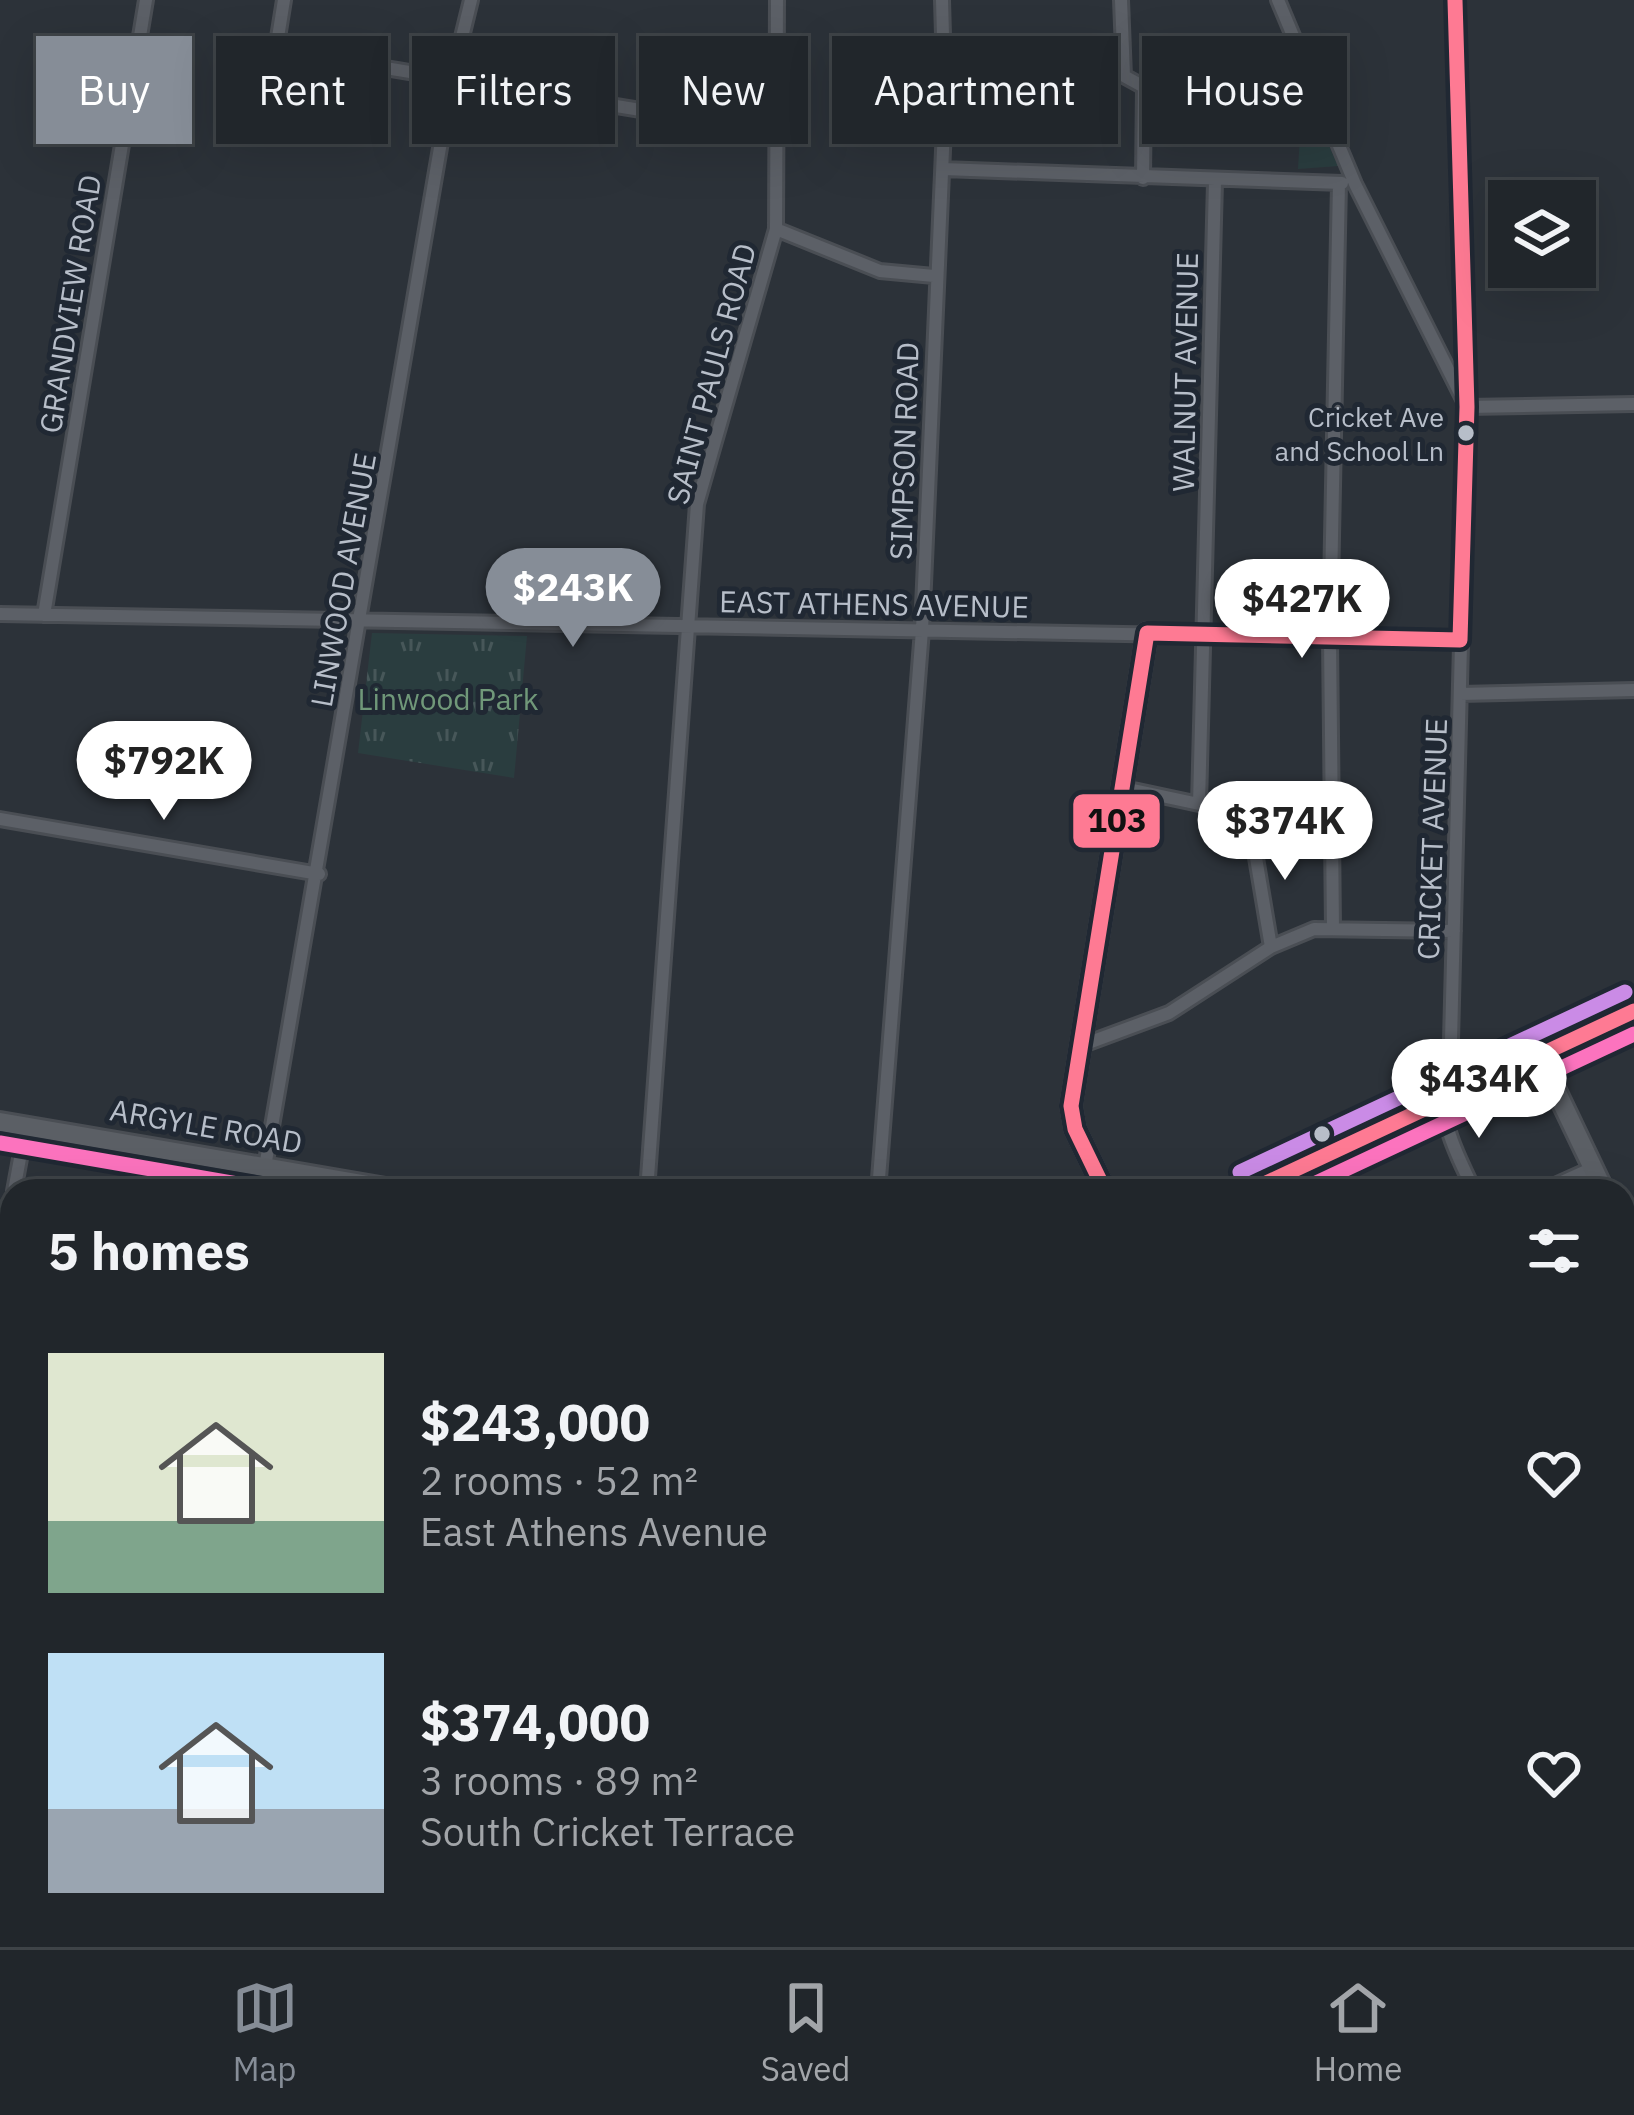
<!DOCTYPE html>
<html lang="en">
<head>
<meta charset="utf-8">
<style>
	:root { --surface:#21262b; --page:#292e33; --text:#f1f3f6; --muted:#a2a5a9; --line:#3e4347; --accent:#868d97 }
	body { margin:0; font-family:"IBM Plex Sans",sans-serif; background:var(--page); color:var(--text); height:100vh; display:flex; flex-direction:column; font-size:45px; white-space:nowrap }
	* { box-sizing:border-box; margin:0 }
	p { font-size:39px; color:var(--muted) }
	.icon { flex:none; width:66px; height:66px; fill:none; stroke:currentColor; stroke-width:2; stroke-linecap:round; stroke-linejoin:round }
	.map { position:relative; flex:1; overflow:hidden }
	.side { position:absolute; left:0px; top:1179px; width:1635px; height:768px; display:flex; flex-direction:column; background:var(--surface); border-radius:36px 36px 0 0; box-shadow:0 12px 48px #0002,0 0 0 3px var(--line) }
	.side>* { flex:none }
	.top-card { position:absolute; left:36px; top:36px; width:1563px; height:108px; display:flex; gap:24px }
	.buttons { position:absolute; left:1488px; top:180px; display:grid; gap:24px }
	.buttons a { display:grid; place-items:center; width:108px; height:108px; border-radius:0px; background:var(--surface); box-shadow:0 12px 48px #0002,0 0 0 3px var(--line); font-size:60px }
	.price { position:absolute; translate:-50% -102px; padding:0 27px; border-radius:42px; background:#fff; color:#222; font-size:39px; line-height:78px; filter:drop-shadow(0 3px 6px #0008) }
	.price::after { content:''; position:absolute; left:50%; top:72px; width:36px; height:27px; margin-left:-18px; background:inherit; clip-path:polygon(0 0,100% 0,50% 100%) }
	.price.active { background:var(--accent); color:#fff }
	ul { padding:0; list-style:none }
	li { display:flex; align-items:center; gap:36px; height:300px; padding:0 48px }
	li span { display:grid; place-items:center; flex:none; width:336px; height:240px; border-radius:0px; color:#555 }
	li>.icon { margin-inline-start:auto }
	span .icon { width:144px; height:144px; fill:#fffc; stroke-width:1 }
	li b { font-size:51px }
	h2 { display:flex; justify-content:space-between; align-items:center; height:144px; padding:0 48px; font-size:51px }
	.chip { padding:0 42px; border-radius:0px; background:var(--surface); box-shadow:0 12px 48px #0002,0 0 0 3px var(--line); font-size:42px; line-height:108px }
	.chip.active { background:var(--accent); color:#fff }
	.menu { display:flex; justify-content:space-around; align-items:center; height:168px; border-top:3px solid var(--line); background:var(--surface); font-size:33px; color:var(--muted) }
	.menu a { display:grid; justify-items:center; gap:6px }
	.menu .active { color:var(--accent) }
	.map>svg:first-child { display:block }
	.grass { fill:url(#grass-tufts) }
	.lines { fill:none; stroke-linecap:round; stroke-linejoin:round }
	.street-casing { stroke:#4a4e54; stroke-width:18 }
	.secondary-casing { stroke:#4a4e54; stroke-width:24 }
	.primary-casing { stroke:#4a4e56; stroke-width:27 }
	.highway-casing { stroke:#494e55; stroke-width:30 }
	.street { stroke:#5c6067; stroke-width:12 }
	.secondary { stroke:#5b5f65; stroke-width:18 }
	.primary { stroke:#5f6368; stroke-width:21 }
	.highway { stroke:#616467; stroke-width:24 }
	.bus-1-casing { stroke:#202833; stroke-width:24 }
	.bus-2-casing { stroke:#202833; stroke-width:24 }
	.bus-3-casing { stroke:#202833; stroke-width:24 }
	.bus-1 { stroke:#fe7a93; stroke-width:15 }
	.bus-2 { stroke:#fc73be; stroke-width:15 }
	.bus-3 { stroke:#ca8be6; stroke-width:15 }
	.bus-dot { fill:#b7bec9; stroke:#202833; stroke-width:4.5 }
	.labels { text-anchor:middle; stroke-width:10; stroke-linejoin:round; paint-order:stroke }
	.bus-label { font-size:27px; fill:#b7bec9; stroke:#202833; text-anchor:end }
	.street-label { font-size:30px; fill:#b7bec9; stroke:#202833 }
	.park-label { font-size:30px; fill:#709879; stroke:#202833 }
	.line-badge { stroke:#202833; stroke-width:4.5 }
	.pale-badge-label { font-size:33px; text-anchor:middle; font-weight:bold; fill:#111 }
</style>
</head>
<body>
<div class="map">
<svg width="1634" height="1947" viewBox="0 0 1634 1947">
	<defs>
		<pattern id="grass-tufts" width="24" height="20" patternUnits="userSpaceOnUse" patternTransform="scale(3)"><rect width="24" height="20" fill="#2a3d3f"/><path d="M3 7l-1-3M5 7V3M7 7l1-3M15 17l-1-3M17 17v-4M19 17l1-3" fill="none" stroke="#475759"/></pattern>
	</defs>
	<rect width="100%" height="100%" fill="#2c3239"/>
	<!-- grass -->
	<path class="grass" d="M1303,88L1338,166L1298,169Z
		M372,633L527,636L514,778L358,753Z"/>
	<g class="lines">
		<!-- street casing -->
		<g class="street-casing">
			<path id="street" d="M284,0L276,50L774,132
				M1121,0L1124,76L1144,87L1143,178
				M1278,0L1355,184L1467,407L1634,404
				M1455,0L1467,407L1450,1080C1435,1120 1458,1154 1474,1191
				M856,108L945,105
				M943,169L1342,183
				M776,229L880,271L934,276
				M0,614L1460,640
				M44,615L146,0
				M1460,694L1634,690
				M1124,788L1199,804L1215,182
				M0,819L319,874
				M1251,828L1271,947
				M1333,929L1330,638L1339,183
				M1080,1046L1169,1013L1271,947L1314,929L1454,931
				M265,1167L452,78L471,0
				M14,1191L26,1126
				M647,1191L697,504L776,229L777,0
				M878,1191L922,630L945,105L942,0
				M1542,1191L1593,1168
				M0,1271L12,1202
				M1623,1324L1634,1319
				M0,1362L12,1400
				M1623,1580L1634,1599
				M1447,1935L1468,1947
				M959,1947L967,1935"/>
		</g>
		<!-- secondary casing -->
		<g class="secondary-casing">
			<path id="secondary" d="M1539,1055L1604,1191
				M0,1122L403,1191
				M1105,1191L1075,1129L1071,1106L1147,633
				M1629,1250L1634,1260
				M468,1947V1935"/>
		</g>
		<!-- primary casing -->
		<g class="primary-casing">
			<path id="primary" d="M1623,1543L1634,1529
				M1339,1947L1347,1935"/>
		</g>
		<!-- highway casing -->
		<g class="highway-casing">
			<path id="highway" d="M1249,1191L1634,1011
				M0,1778L12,1772"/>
		</g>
		<!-- street -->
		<use href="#street" class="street"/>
		<!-- secondary -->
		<use href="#secondary" class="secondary"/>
		<!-- primary -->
		<use href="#primary" class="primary"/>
		<!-- highway -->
		<use href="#highway" class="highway"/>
		<!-- bus-1 casing -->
		<g class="bus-1-casing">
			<path id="bus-1" d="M1105,1191L1075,1129L1071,1106L1147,633L1460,640L1467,407L1455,0
				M1249,1191L1634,1011"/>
		</g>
		<!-- bus-2 casing -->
		<g class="bus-2-casing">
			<path id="bus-2" d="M0,1143L279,1191
				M1299,1191L1634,1034"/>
		</g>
		<!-- bus-3 casing -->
		<g class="bus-3-casing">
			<path id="bus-3" d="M1240,1172L1625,992"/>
		</g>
		<!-- bus-1 -->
		<use href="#bus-1" class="bus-1"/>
		<!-- bus-2 -->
		<use href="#bus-2" class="bus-2"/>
		<!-- bus-3 -->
		<use href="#bus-3" class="bus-3"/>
	</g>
	<!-- markers -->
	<g class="bus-dot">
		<circle cx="1466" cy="433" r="10"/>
		<circle cx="1322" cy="1134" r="10"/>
	</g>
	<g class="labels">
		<!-- bus labels -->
		<g class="bus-label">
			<text x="1444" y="427">Cricket Ave<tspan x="1444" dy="34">and School Ln</tspan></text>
		</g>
		<!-- street labels -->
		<g class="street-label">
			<text transform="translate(71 304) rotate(-81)" y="10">GRANDVIEW ROAD</text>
			<text transform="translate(1186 372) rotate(-89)" y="10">WALNUT AVENUE</text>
			<text transform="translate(712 374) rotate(-75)" y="10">SAINT PAULS ROAD</text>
			<text transform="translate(905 451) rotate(-88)" y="10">SIMPSON ROAD</text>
			<text transform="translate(344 580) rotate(-80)" y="10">LINWOOD AVENUE</text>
			<text transform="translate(874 605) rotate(1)" y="10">EAST ATHENS AVENUE</text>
			<text transform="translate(1433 839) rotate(-88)" y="10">CRICKET AVENUE</text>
			<text transform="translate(206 1127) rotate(10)" y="10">ARGYLE ROAD</text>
		</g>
		<!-- park labels -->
		<g class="park-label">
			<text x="448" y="710">Linwood Park</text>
		</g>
	</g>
	<rect class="line-badge" x="1071" y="792" width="91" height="58" rx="12" fill="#fe7a93"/>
	<g class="pale-badge-label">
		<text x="1117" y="832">103</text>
	</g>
</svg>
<div class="buttons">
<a><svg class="icon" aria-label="layers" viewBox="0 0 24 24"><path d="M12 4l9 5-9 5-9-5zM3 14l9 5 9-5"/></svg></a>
</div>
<b class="price active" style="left:573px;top:650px">$243K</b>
<b class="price" style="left:1302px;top:661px">$427K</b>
<b class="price" style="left:164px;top:823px">$792K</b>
<b class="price" style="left:1285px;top:883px">$374K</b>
<b class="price" style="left:1479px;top:1141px">$434K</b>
<div class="top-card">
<a class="chip active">Buy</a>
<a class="chip">Rent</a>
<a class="chip">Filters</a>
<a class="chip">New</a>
<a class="chip">Apartment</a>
<a class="chip">House</a>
</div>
<section class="side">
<h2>5 homes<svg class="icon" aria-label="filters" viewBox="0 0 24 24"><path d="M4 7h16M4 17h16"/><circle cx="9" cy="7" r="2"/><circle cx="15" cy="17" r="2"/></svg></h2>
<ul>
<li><span style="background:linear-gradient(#dfe7d0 70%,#7fa58c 0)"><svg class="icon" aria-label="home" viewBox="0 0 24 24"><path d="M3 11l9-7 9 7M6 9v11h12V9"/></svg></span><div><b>$243,000</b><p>2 rooms · 52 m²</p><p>East Athens Avenue</p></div><svg class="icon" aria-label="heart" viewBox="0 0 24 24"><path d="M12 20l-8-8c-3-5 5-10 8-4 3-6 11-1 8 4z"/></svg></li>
<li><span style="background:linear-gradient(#bfe0f5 65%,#9aa5b1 0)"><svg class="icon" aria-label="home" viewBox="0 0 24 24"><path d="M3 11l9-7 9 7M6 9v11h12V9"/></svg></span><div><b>$374,000</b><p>3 rooms · 89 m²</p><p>South Cricket Terrace</p></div><svg class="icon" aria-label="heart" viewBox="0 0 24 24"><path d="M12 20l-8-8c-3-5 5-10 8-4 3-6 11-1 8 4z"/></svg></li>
</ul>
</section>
</div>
<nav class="menu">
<a class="active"><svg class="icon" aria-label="map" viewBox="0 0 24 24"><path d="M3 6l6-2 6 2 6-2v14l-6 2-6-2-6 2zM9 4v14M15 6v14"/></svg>Map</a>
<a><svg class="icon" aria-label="saved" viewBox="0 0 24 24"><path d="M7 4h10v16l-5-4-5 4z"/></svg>Saved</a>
<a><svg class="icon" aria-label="home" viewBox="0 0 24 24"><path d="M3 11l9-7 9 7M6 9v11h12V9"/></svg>Home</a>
</nav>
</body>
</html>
